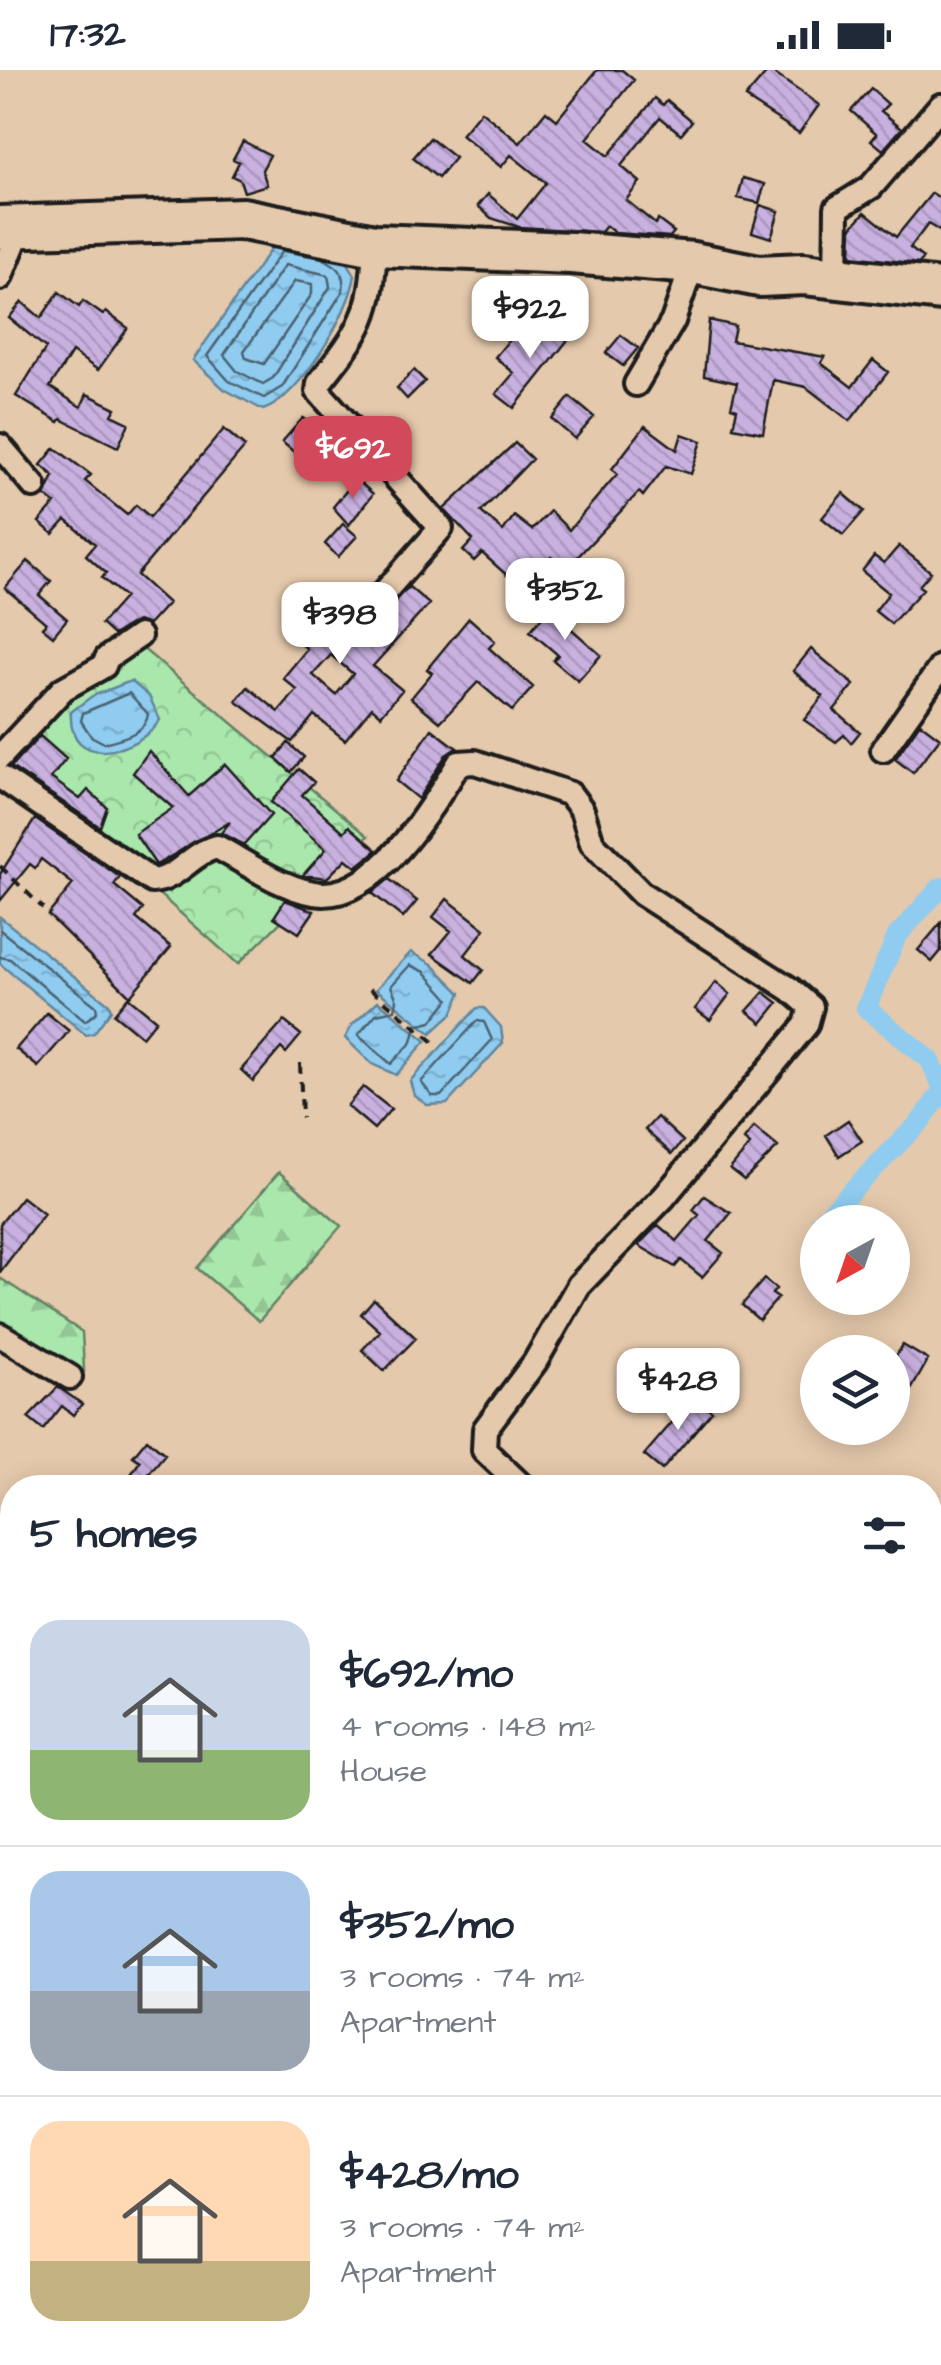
<!DOCTYPE html>
<html lang="en">
<head>
<meta charset="utf-8">
<style>
	:root { --surface:#fff; --page:#f6f6f7; --text:#1f2937; --muted:#747a83; --line:#e0e1e3; --accent:#d1495b }
	body { margin:0; font-family:"Architects Daughter",sans-serif; background:var(--page); color:var(--text); height:100vh; display:flex; flex-direction:column; font-size:38px; white-space:nowrap }
	* { box-sizing:border-box; margin:0 }
	p { font-size:32px; color:var(--muted) }
	.icon { flex:none; width:55px; height:55px; fill:none; stroke:currentColor; stroke-width:2; stroke-linecap:round; stroke-linejoin:round }
	.map { position:relative; flex:1; overflow:hidden }
	.sheet { position:absolute; left:0px; top:1405px; width:942px; height:890px; display:flex; flex-direction:column; background:var(--surface); border-radius:40px 40px 0 0; box-shadow:0 5px 25px #0003 }
	.sheet>* { flex:none }
	.needle { width:65px; rotate:220deg }
	.controls { position:absolute; left:800px; top:1135px; display:grid; gap:20px }
	.controls a { display:grid; place-items:center; width:110px; height:110px; border-radius:50%; background:var(--surface); box-shadow:0 5px 25px #0003; font-size:50px }
	.price { position:absolute; translate:-50% -85px; padding:0 22px; border-radius:20px; background:#fff; color:#222; font-size:32px; line-height:65px; filter:drop-shadow(0 2px 5px #0008) }
	.price::after { content:''; position:absolute; left:50%; top:60px; width:30px; height:22px; margin-left:-15px; background:inherit; clip-path:polygon(0 0,100% 0,50% 100%) }
	.price.current { background:var(--accent); color:#fff }
	ul { padding:0; list-style:none }
	li { display:flex; align-items:center; gap:30px; height:250px; padding:0 30px }
	li+li { border-top:2px solid var(--line) }
	li span { display:grid; place-items:center; flex:none; width:280px; height:200px; border-radius:30px; color:#555 }
	li>.icon { margin-inline-start:auto }
	span .icon { width:120px; height:120px; fill:#fffc; stroke-width:1 }
	li b { font-size:42px }
	h2 { display:flex; justify-content:space-between; align-items:center; height:120px; padding:0 30px; font-size:42px }
	.status { display:flex; justify-content:space-between; align-items:center; height:70px; padding:0 50px; background:var(--surface); direction:ltr }
	.status svg { height:28px; fill:currentColor }
	.map>svg:first-child { display:block }
	.forest { fill:url(#forest-firs); stroke:#638264; stroke-width:2.5 }
	.park { fill:url(#park-crowns); stroke:#638264; stroke-width:2.5 }
	.water { fill:url(#water-ripples); stroke:#61869b; stroke-width:2.5 }
	.lines { fill:none; stroke-linecap:round; stroke-linejoin:round }
	.shore { stroke:#4a6271; stroke-width:2.5 }
	.canal { stroke:#8fccf0; stroke-width:20 }
	.building { fill:url(#building-back-hatch); stroke:#1c1c1c; stroke-width:2.5; fill-rule:evenodd }
	.street-casing { stroke:#1c1c1c; stroke-width:30 }
	.highway-casing { stroke:#1c1c1c; stroke-width:48 }
	.path { stroke:#1c1c1c; stroke-width:4; stroke-dasharray:10 8; stroke-linecap:butt }
	.street { stroke:#e5c9ac; stroke-width:22 }
	.highway { stroke:#e5c9ac; stroke-width:40 }
</style>
</head>
<body>
<div class="status"><b>17:32</b><svg viewBox="0 0 49 12"><path d="M0 12V9h3v3zM5 12V6h3v6zM10 12V3h3v9zM15 12V0h3v12zM26 1h20v11H26zM47 4h2v5h-2z"/></svg></div>
<div class="map">
<svg width="941" height="2295" viewBox="0 0 941 2295">
	<defs>
		<pattern id="forest-firs" width="22" height="20" patternUnits="userSpaceOnUse" patternTransform="scale(2.5)"><rect width="22" height="20" fill="#aae7ad"/><path d="M5 1l3.5 6h-7zM16 11l3.5 6h-7z" fill="#92c694"/></pattern>
		<pattern id="park-crowns" width="20" height="18" patternUnits="userSpaceOnUse" patternTransform="scale(2.5)"><rect width="20" height="18" fill="#aae7ad"/><path d="M2 6a3 3 0 1 1 6 0M12 15a3 3 0 1 1 6 0" fill="none" stroke="#92c694"/></pattern>
		<pattern id="water-ripples" width="26" height="14" patternUnits="userSpaceOnUse" patternTransform="scale(2.5)"><rect width="26" height="14" fill="#8fccf0"/><path d="M2 4q2-2 4 0t4 0M15 11q2-2 4 0t4 0" fill="none" stroke="#7bafcd"/></pattern>
		<pattern id="building-back-hatch" width="6" height="6" patternUnits="userSpaceOnUse" patternTransform="scale(2.5)"><rect width="6" height="6" fill="#c8b0df"/><path d="M-1 5l2 2M0 0l6 6M5-1l2 2" fill="none" stroke="#ab97bf"/></pattern>
	</defs>
	<rect width="100%" height="100%" fill="#e5c9ac"/>
	<filter id="ink" filterUnits="userSpaceOnUse"><feTurbulence type="fractalNoise" baseFrequency=".01" numOctaves="2"/><feDisplacementMap in="SourceGraphic" scale="20" xChannelSelector="R" yChannelSelector="G"/><feConvolveMatrix kernelMatrix="1 2 1 2 8 2 1 2 1" color-interpolation-filters="sRGB"/></filter>
	<g filter="url(#ink)">
		<!-- forest -->
		<path class="forest" d="M279,1102L341,1156L259,1251L197,1198Z
			M0,1208L82,1262L84,1301L0,1260Z"/>
		<!-- park -->
		<path class="park" d="M141,577L368,766L238,894L6,689L62,626Z"/>
		<!-- water -->
		<path class="water" d="M277,170L345,188L355,205C350,242 300,328 263,340L224,319L193,290Z
			M131,611L149,626L160,650C137,684 67,701 71,642L92,626Z
			M0,847L109,934L111,940L94,963L86,965L0,894Z
			M411,882L432,894L461,923L452,944L431,963L376,919Z
			M378,931L426,971L396,1005L372,994L345,968L352,955Z
			M477,938H484L501,957L503,973L447,1034L427,1035L414,1025L410,1011Z"/>
		<g class="lines">
			<!-- shore -->
			<path class="shore" d="M317,187L282,181L207,286L229,311L264,328L282,317L343,221C345,200 338,196 320,187
				M285,195L328,205L330,217L273,308L263,314L237,301L224,285Z
				M295,211L312,214V224L264,294L246,288L244,281Z
				M129,623L148,644C146,664 121,668 104,673L91,666L81,651L83,643Z
				M0,860L96,936L97,942L85,951L10,889L0,887
				M410,895L425,902L449,929L431,952L416,956L412,972L391,994L358,965L376,944L395,940L397,930L391,916Z
				M477,951L484,952L492,970L441,1026H432L421,1012Z"/>
			<!-- canal -->
			<path class="canal" d="M941,817L897,866L866,938L930,990L941,1014
				M821,1152L921,1051L941,1023"/>
		</g>
		<!-- building -->
		<path class="building" d="M597,0H622L634,10L587,69L608,86L655,28L663,35L667,30L692,51L681,64L660,47L621,96L640,112L626,130L655,154L658,150L674,162L670,167L615,163L606,156L601,162L519,157L491,148L478,136L488,124L517,149L546,113L511,85L501,97L461,65L481,41L520,73L546,41L557,50Z
			M769,0L819,35L799,63L745,28Z
			M871,19L888,34L881,41L902,58L883,80L871,70L877,64L851,41Z
			M430,68L455,88L438,108L413,88Z
			M243,71L270,85L262,100L267,115L244,122L240,110L232,106L239,92L233,89Z
			M743,108L765,114L759,133L738,128Z
			M932,123L941,129V162L928,154L910,178L923,188L919,194L851,186L852,157L865,142L896,167Z
			M760,135L779,141L771,168L752,162Z
			M59,222L79,237L83,231L103,245L106,242L128,258L98,300L72,282L50,317L81,337L87,324L116,338L112,345L129,353L118,377L61,349L59,352L16,326L46,278L9,248L22,232L41,248Z
			M560,248L575,261L514,338L496,324L514,303L495,287L515,263L534,278Z
			M709,250L735,256L732,271L825,287L821,293L852,317L873,290L888,302L850,351L806,317L773,310L763,363L733,357L737,339L731,337L737,313L704,306Z
			M621,265L638,278L623,296L606,283Z
			M414,300L425,311L407,329L397,318Z
			M570,327L594,347L575,369L552,349Z
			M303,348L315,358L294,382L282,372Z
			M645,356L677,380L682,364L702,371L691,404L666,396L643,426L639,422L566,499L551,487L520,517L482,483L474,491L463,481L473,470L444,439L515,373L532,389L481,442L503,461L514,446L532,460L550,441L569,460L617,404L612,399Z
			M224,359L245,377L137,505L168,533L148,555L137,551L113,565L101,554L125,527L102,508L106,503L86,485L95,474L66,450L53,464L39,452L55,434L45,426L54,406L41,395L55,378L91,405L85,411L127,445L136,435L150,447Z
			M356,409L373,424L349,455L333,437Z
			M843,423L864,441L843,465L822,448Z
			M343,454L357,466L338,487L325,474Z
			M899,476L931,502L919,516L923,519L891,554L875,541L889,523L862,501L874,486L884,493Z
			M28,491L51,511L39,525L67,549L53,566L42,557L46,553L5,518Z
			M409,517L429,534L373,596L402,620L381,645L372,637L345,670L314,645L292,672L236,631L248,617L279,642L297,620L283,608L307,579L294,567L337,519L372,549ZM331,585L353,604L336,625L313,605Z
			M553,534L570,549L566,554L601,585L578,611L553,590L558,585L530,561Z
			M469,548L495,571L489,578L533,617L512,641L478,612L440,652L411,628L432,603L427,599Z
			M811,579L854,615L834,640L860,662L851,673L844,665L836,672L804,650L823,626L793,601Z
			M920,653L940,668L913,703L895,689Z
			M432,659L457,678L446,685L418,729L396,711Z
			M40,666L66,689L51,708L80,729L88,720L107,737L100,757L11,697Z
			M288,673L304,687L291,702L276,688Z
			M149,681L189,726L225,694L271,745L244,775L221,763L230,752L156,795L135,764L173,738L133,703Z
			M299,699L314,712L302,725L344,762L349,756L377,780L356,797L346,789L327,808L303,805L326,779L271,732Z
			M35,749L120,807L114,815L143,839L136,848L171,877L130,926L48,845L73,814L41,789L35,798L30,794L0,831V804Z
			M389,809L417,831L403,848L372,823Z
			M447,829L485,859L465,885L483,900L473,913L432,884L451,861L433,847Z
			M285,830L314,841L299,863L274,847Z
			M941,853V881L932,892L918,880Z
			M716,912L730,924L710,950L695,939Z
			M764,922L778,933L762,953L747,941Z
			M128,927L156,950L142,967L114,944Z
			M47,943L69,961L38,997L16,979Z
			M284,951L301,965L286,983L281,978L253,1011L241,1000Z
			M363,1017L391,1039L374,1059L347,1036Z
			M657,1047L683,1071L672,1084L645,1060Z
			M848,1050L862,1071L839,1086L826,1065Z
			M754,1057L778,1077L744,1110L730,1099L750,1075L744,1070Z
			M704,1126L731,1143L708,1171L723,1183L702,1207L681,1190L675,1197L638,1175L658,1155L677,1171L699,1145L693,1140Z
			M22,1127L44,1144L0,1202V1154Z
			M764,1209L776,1219L772,1224L778,1228L759,1250L742,1235Z
			M374,1229L416,1268L384,1301L362,1280L380,1261L361,1244Z
			M903,1275L928,1290L911,1320L892,1309V1292Z
			M58,1317L82,1334L73,1345L62,1336L43,1360L28,1348Z
			M694,1327L712,1341L662,1400L644,1385Z
			M147,1369L165,1384L137,1418H122L140,1391L133,1386Z"/>
		<g class="lines">
			<!-- street casing -->
			<g class="street-casing">
				<path id="street" d="M375,175C372,245 362,259 319,313L318,321L441,458L381,526
					M0,208L20,158
					M836,210L837,138L871,117L941,35
					M636,314L673,251L693,193
					M0,376L34,416
					M883,680L941,597
					M0,687L63,619L104,596L107,588L139,566
					M0,707L152,811C177,810 192,782 217,777C247,793 288,823 323,824C380,825 433,735 459,693L475,692L570,724L582,740L592,773L642,824L790,919L811,937L806,955L664,1127L579,1215L535,1292L485,1359L484,1380L524,1418
					M0,1265L70,1307
					M930,1633L941,1638
					M368,2295L372,2282"/>
			</g>
			<!-- highway casing -->
			<g class="highway-casing">
				<path id="highway" d="M0,157L243,149L375,175L571,183L693,193L759,206L804,204L941,220"/>
			</g>
			<!-- path -->
			<path class="path" d="M0,796L43,838
				M370,919L435,973
				M300,993L302,1048"/>
			<!-- street -->
			<use href="#street" class="street"/>
			<!-- highway -->
			<use href="#highway" class="highway"/>
		</g>
	</g>
</svg>
<div class="controls">
<a><svg class="needle" viewBox="-14 -14 28 28"><path d="M0-13l5 13h-10z" fill="#e53935"/><path d="M0 13l5-13h-10z" fill="#747a83"/></svg></a>
<a><svg class="icon" aria-label="layers" viewBox="0 0 24 24"><path d="M12 4l9 5-9 5-9-5zM3 14l9 5 9-5"/></svg></a>
</div>
<b class="price" style="left:530px;top:291px">$922</b>
<b class="price current" style="left:353px;top:431px">$692</b>
<b class="price" style="left:565px;top:573px">$352</b>
<b class="price" style="left:340px;top:597px">$398</b>
<b class="price" style="left:678px;top:1363px">$428</b>
<section class="sheet">
<h2>5 homes<svg class="icon" aria-label="filters" viewBox="0 0 24 24"><path d="M4 7h16M4 17h16"/><circle cx="9" cy="7" r="2"/><circle cx="15" cy="17" r="2"/></svg></h2>
<ul>
<li><span style="background:linear-gradient(#c9d6e8 65%,#8fb573 0)"><svg class="icon" aria-label="home" viewBox="0 0 24 24"><path d="M3 11l9-7 9 7M6 9v11h12V9"/></svg></span><div><b>$692/mo</b><p>4 rooms · 148 m²</p><p>House</p></div></li>
<li><span style="background:linear-gradient(#a9c7e8 60%,#9aa5b1 0)"><svg class="icon" aria-label="home" viewBox="0 0 24 24"><path d="M3 11l9-7 9 7M6 9v11h12V9"/></svg></span><div><b>$352/mo</b><p>3 rooms · 74 m²</p><p>Apartment</p></div></li>
<li><span style="background:linear-gradient(#ffd9b3 70%,#c2b280 0)"><svg class="icon" aria-label="home" viewBox="0 0 24 24"><path d="M3 11l9-7 9 7M6 9v11h12V9"/></svg></span><div><b>$428/mo</b><p>3 rooms · 74 m²</p><p>Apartment</p></div></li>
</ul>
</section>
</div>
</body>
</html>
